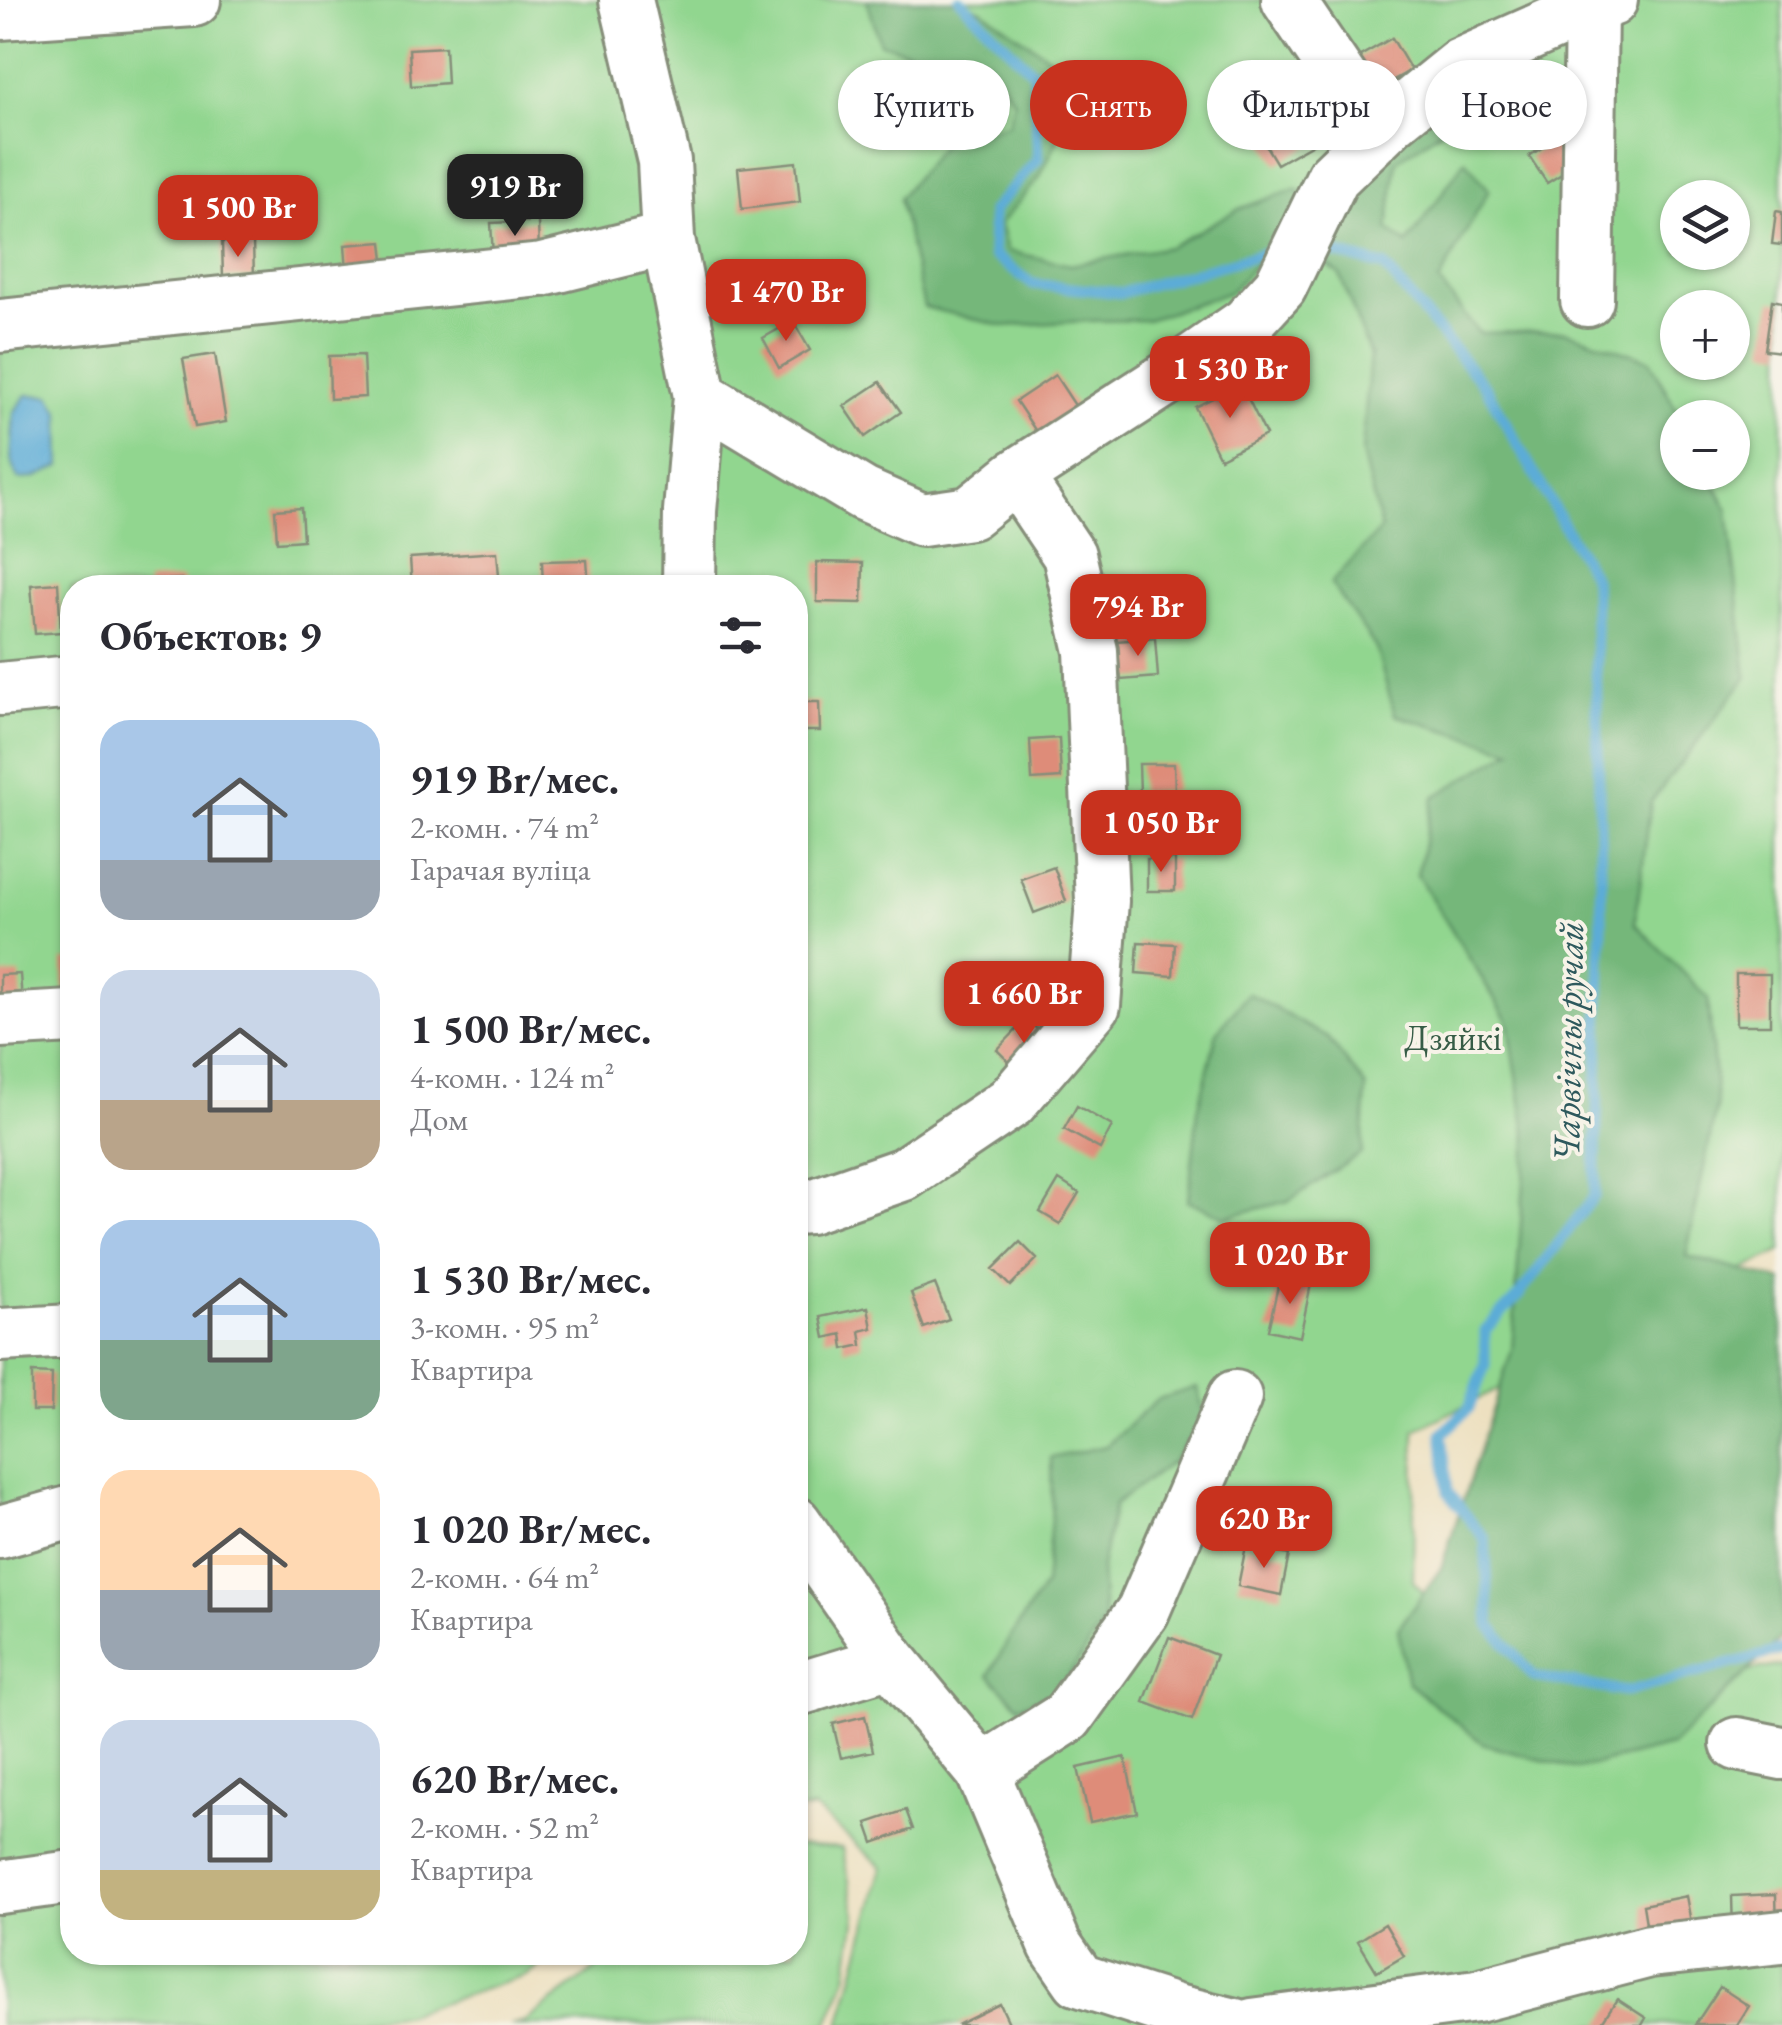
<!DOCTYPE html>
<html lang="ru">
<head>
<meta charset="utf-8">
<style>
	:root { --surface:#fff; --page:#f7f7f7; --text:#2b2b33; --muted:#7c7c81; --accent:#c8321e }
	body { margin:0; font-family:"EB Garamond",serif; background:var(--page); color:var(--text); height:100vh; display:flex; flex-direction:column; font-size:38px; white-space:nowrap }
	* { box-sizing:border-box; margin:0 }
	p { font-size:32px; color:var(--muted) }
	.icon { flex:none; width:55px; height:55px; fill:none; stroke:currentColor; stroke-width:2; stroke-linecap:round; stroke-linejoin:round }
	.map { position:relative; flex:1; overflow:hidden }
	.panel { position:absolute; left:60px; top:575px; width:748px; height:1390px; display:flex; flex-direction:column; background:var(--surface); border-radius:40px; box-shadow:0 2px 8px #0004 }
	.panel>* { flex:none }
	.guide { position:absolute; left:838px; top:60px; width:792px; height:90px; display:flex; gap:20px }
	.fabs { position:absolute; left:1660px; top:180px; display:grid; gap:20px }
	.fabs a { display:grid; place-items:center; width:90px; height:90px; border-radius:50%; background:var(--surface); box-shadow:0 2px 8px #0004; font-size:50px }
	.price { position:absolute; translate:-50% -85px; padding:0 22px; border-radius:20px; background:var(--accent); color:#fff; font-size:32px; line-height:65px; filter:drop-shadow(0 2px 5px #0008) }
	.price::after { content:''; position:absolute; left:50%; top:60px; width:30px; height:22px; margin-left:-15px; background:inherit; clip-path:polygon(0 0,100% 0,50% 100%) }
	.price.selected { background:#222; color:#fff }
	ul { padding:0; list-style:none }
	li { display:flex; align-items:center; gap:30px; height:250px; padding:0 40px }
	li span { display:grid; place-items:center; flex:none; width:280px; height:200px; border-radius:30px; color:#555 }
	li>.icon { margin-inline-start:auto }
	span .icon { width:120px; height:120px; fill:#fffc; stroke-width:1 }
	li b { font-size:42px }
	h2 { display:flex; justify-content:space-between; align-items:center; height:120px; padding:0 40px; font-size:42px }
	.tag { padding:0 35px; border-radius:45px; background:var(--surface); box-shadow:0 2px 8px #0004; font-size:35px; line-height:90px }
	.tag.selected { background:var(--accent); color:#fff }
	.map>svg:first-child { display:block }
	.green { fill:#91d68f; stroke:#588a62; stroke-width:2.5; fill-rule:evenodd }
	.forest { fill:#74b77a; stroke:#4a7a57; stroke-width:2.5 }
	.water { fill:#5cacd7; stroke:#3e7486; stroke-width:2.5 }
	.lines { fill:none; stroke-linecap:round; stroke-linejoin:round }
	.stream { stroke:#5cacd7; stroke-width:11 }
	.building { fill:#de8c79 }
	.minor-casing { stroke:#868e7a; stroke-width:58 }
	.minor { stroke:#fff; stroke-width:52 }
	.labels { text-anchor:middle; stroke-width:8; stroke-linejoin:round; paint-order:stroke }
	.park-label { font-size:35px; fill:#365c46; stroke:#f7f3e8 }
	.water-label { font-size:38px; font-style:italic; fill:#2e595d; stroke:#f7f3e8 }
</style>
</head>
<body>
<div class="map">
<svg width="1782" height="2025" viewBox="0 0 1782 2025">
	<rect width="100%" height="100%" fill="#f7f3e8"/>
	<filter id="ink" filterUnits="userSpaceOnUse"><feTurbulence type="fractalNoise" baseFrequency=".01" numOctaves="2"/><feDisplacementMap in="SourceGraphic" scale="20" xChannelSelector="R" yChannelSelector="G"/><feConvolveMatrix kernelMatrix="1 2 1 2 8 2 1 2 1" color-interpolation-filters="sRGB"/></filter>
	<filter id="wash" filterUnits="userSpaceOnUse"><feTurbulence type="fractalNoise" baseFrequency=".0048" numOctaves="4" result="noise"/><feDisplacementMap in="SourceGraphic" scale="40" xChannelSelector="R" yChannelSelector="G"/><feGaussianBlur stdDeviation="2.25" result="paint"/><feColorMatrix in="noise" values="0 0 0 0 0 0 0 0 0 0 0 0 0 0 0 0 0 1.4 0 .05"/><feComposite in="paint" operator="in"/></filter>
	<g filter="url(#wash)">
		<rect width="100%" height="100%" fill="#ede0c0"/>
		<!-- green -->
		<path class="green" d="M0,0H1782V1251L1415,1430L1413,1581L1531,1712L1782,1665V2025H840L883,1867L814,1808L795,1811V588H72V1952L558,1953L528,1975L403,2015L281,2025H0ZM1678,198H1732V252H1678ZM1678,308H1732V362H1678ZM1678,418H1732V472H1678Z
			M795,1845L842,1848L856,1915L847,1977L827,2025H510L526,2021L618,1953L795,1952Z"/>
		<!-- forest -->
		<path class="forest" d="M867,0H959L982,10L1052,59L1084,86L1039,178L1000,224L1007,251L1070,265L1169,247L1239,209L1295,189L1338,207L1376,139L1533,47L1549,55L1397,161L1388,229L1407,244L1465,160L1489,190L1439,282L1479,333L1565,331L1650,360L1680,417L1678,418V472L1709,473L1728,510L1747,677L1651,802L1635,923L1708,998L1717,1103L1686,1256L1782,1281V1638L1671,1746L1577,1769L1485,1745L1408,1683L1398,1629L1441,1568L1512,1350L1527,1138L1508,1020L1417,875L1434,797L1512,750L1395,715L1376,648L1331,583L1381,529L1362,453L1370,355L1340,275L1287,229L1230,292L1147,320L1085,321L1003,326L924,307L899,198L944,142L1008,124L1014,101L988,62L924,56L880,43Z
			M1248,993L1328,1038L1366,1087L1362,1153L1288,1201L1225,1217L1188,1201L1198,1110L1217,1032Z
			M1197,1387L1204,1419L1172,1462L1114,1505L1101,1567L1104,1621L1059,1691L1019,1706L989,1675L1010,1637L1045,1585L1052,1508L1051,1458L1106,1446L1158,1399Z"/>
		<!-- water -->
		<path class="water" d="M27,395L50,396L60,412L61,466L34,478L18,479L11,460L14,412Z"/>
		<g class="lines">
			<!-- stream -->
			<path class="stream" d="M960,0L1034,73L1038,159L992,211L993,255L1032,284L1121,293L1279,249
				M1316,248L1384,266L1486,388L1594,579L1602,917L1595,1195L1520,1294L1485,1330V1365L1469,1408L1442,1434L1448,1492L1485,1539L1490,1625L1534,1677L1626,1692L1782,1650"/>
		</g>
		<g id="blocks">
			<!-- building -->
			<path class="building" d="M1392,38L1411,70L1374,91L1355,59Z
				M445,47L447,83L411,86L409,49Z
				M985,83L991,117L956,123L949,90Z
				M1296,110L1316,142L1277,164L1258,133Z
				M1562,135L1579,163L1547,183L1529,156Z
				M796,162L800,202L742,209L738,168Z
				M1776,211L1782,212V245L1772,244Z
				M538,221L539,255L493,257L491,223Z
				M253,241L254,278H223L222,242Z
				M382,242L385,269L347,272L345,245Z
				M1772,300L1782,302V352L1765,350Z
				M793,321L810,350L779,368L763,338Z
				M215,354L226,422L195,427L183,359Z
				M363,355L365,397L330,399L329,356Z
				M1055,375L1080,413L1041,439L1016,401Z
				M880,382L901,412L865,437L844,406Z
				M1241,384L1266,435L1220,458L1195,407Z
				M301,508L303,540L277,542L275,510Z
				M497,552L500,588H412L410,558Z
				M587,560L589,588H543L542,561Z
				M817,562L863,563L862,603L817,602Z
				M181,579L182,588H148L147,581Z
				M58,583L61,632L35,634L31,585Z
				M1155,638L1158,677L1121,680L1117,641Z
				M795,702H819L820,731H795Z
				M1059,738L1061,778L1032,780L1030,740Z
				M1139,764H1174L1175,791L1140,792Z
				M1147,859H1175V891H1147Z
				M1054,867L1066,901L1034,913L1021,879Z
				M1138,942L1175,944L1173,976L1136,973Z
				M63,960H72V991H64Z
				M20,974L22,1001L0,1002V975Z
				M1736,974H1770V1025H1736Z
				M1027,1019L1050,1043L1020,1073L997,1050Z
				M1077,1106L1112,1126L1100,1149L1064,1129Z
				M1059,1180L1079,1193L1060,1224L1040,1212Z
				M1020,1242L1037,1259L1010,1286L993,1269Z
				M1280,1277L1311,1284L1300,1337L1268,1330Z
				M935,1284L949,1319L924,1328L911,1293Z
				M868,1307L872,1328L860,1331L862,1345L844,1349L842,1334L825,1338L821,1317Z
				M32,1373L52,1374L51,1411H32Z
				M1246,1546L1289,1555L1281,1595L1238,1586Z
				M1169,1637L1216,1655L1192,1720L1144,1702Z
				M865,1716L873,1751L841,1758L833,1724Z
				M1125,1757L1137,1812L1090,1822L1078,1768Z
				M906,1810L913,1829L874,1843L867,1823Z
				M1776,1894L1777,1931L1733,1932L1732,1896Z
				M1686,1896L1693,1933L1649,1942L1643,1905Z
				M1385,1924L1404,1956L1377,1972L1358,1941Z
				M1720,1987L1749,2006L1737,2025H1695Z
				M1617,1999L1646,2018L1642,2025H1600Z
				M1000,2004L1010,2025H957Z"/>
		</g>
	</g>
	<g filter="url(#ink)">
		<use href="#blocks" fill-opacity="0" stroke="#868e7a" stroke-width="2.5"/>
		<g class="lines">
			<!-- minor casing -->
			<g class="minor-casing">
				<path id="minor" d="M626,0L664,161L668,239L700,396L690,511L689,588
					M1288,0L1353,96L1392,120
					M0,13L194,0
					M1587,300L1591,7
					M0,326L542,270L668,239
					M700,396L863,494L922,520L970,513L1016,476L1168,378L1246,324L1280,287L1333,177L1392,120L1460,65L1591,7L1611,0
					M0,689L72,682
					M0,1021L72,1017
					M795,1208L809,1207L904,1174L1011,1102L1094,1005L1102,901L1091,651L1069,555L1016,476
					M0,1335L72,1331
					M795,1523L891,1661L982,1771L1055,1945L1079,1980L1176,2011L1235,2025
					M0,1532L72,1512
					M795,1690L891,1661
					M1737,1744L1782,1753
					M982,1771L1067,1717L1143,1611L1235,1397
					M0,1887L72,1877
					M1252,2025L1477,1996L1650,1951L1782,1937"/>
			</g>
			<!-- minor -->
			<use href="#minor" class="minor"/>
		</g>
	</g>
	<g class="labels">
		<!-- park labels -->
		<g class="park-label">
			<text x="1453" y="1050">Дзяйкі</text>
		</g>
		<!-- water labels -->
		<g class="water-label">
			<text transform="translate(1568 1042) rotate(-89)" y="13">Чарвічны ручай</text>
		</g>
	</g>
</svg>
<div class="fabs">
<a><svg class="icon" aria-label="layers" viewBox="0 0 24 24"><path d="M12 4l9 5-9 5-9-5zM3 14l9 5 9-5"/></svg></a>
<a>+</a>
<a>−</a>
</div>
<b class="price selected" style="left:515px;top:239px">919 Br</b>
<b class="price" style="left:238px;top:260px">1 500 Br</b>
<b class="price" style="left:786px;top:344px">1 470 Br</b>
<b class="price" style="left:1230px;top:421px">1 530 Br</b>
<b class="price" style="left:1138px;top:659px">794 Br</b>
<b class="price" style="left:1161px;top:875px">1 050 Br</b>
<b class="price" style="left:1024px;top:1046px">1 660 Br</b>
<b class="price" style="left:1290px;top:1307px">1 020 Br</b>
<b class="price" style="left:1264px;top:1571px">620 Br</b>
<div class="guide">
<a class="tag">Купить</a>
<a class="tag selected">Снять</a>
<a class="tag">Фильтры</a>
<a class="tag">Новое</a>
</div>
<section class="panel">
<h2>Объектов: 9<svg class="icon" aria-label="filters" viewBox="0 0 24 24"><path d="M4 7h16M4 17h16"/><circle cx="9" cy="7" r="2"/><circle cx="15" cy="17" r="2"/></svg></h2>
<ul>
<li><span style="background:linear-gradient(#a9c7e8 70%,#9aa5b1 0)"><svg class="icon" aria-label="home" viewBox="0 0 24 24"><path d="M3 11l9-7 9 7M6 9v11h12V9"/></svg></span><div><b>919 Br/мес.</b><p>2-комн. · 74 m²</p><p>Гарачая вуліца</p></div></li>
<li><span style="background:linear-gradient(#c9d6e8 65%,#b9a48a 0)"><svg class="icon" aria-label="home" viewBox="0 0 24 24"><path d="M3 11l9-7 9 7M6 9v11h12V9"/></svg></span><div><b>1 500 Br/мес.</b><p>4-комн. · 124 m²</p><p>Дом</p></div></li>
<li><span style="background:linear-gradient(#a9c7e8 60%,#7fa58c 0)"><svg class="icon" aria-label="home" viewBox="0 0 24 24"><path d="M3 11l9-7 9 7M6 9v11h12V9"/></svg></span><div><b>1 530 Br/мес.</b><p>3-комн. · 95 m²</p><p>Квартира</p></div></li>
<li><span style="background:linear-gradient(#ffd9b3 60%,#9aa5b1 0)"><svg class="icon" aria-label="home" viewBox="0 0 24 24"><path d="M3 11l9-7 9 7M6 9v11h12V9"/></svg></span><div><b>1 020 Br/мес.</b><p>2-комн. · 64 m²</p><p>Квартира</p></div></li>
<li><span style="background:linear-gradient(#c9d6e8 75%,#c2b280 0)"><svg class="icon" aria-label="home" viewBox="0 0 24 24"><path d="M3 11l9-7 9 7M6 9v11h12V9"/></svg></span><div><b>620 Br/мес.</b><p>2-комн. · 52 m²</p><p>Квартира</p></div></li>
</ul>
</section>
</div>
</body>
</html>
